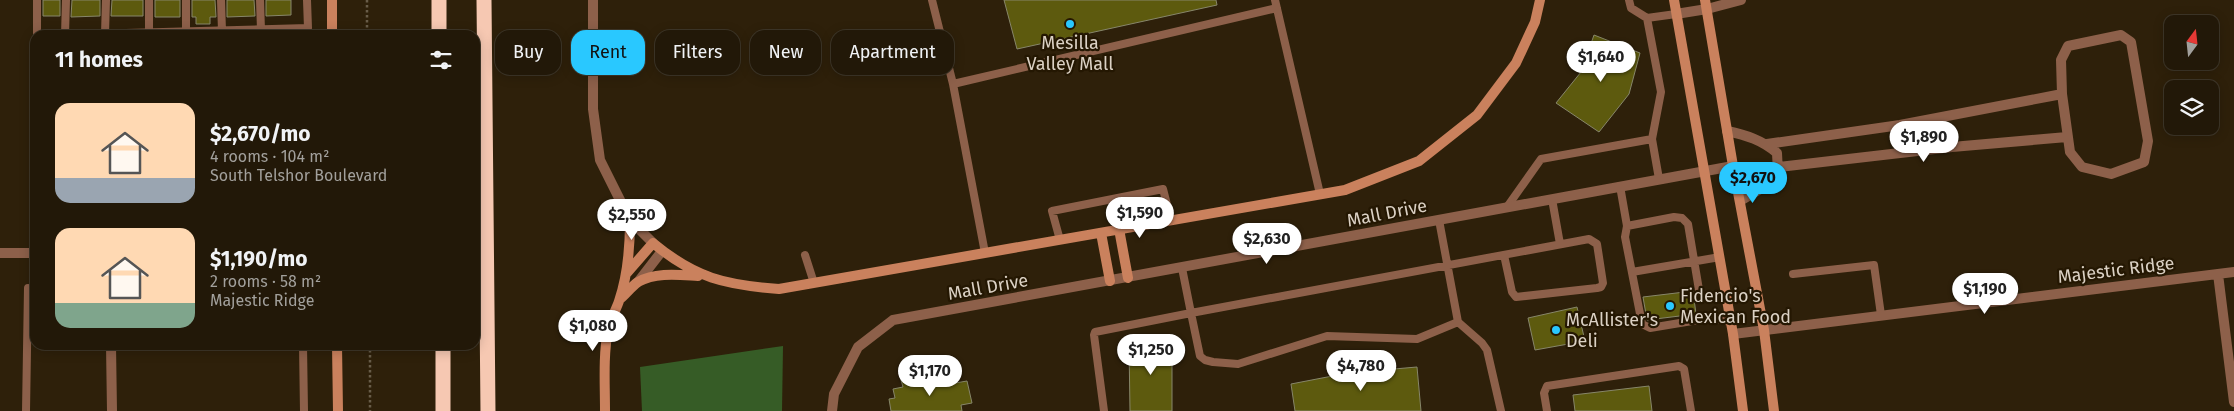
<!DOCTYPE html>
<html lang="en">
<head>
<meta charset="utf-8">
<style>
	:root { --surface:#221808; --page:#2e2516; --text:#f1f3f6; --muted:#a2a09c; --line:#3f3729; --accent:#29c8ff }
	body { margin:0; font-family:"Fira Sans",sans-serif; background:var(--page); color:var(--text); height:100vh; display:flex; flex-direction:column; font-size:19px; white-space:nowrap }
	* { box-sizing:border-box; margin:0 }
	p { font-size:16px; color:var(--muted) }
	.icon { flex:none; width:28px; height:28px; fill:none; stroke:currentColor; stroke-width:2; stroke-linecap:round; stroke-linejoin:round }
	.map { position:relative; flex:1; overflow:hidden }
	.side { position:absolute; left:30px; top:30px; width:450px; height:320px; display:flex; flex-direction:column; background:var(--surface); border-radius:15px; box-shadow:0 2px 12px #0003,0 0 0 1px var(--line) }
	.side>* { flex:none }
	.top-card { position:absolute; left:495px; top:30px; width:475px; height:45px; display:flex; gap:10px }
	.needle { width:32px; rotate:15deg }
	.controls { position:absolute; left:2164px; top:15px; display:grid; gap:10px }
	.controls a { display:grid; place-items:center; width:55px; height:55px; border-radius:10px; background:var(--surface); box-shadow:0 2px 12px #0003,0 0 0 1px var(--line); font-size:25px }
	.price { position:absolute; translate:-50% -42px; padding:0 11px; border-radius:18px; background:#fff; color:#222; font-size:16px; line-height:32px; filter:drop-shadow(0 1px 2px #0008) }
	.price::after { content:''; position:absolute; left:50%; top:30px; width:15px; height:11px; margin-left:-8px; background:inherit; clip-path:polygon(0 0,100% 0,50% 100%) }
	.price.current { background:var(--accent); color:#111 }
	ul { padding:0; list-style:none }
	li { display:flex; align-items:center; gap:15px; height:125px; padding:0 25px }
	li span { display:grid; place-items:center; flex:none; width:140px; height:100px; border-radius:15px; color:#555 }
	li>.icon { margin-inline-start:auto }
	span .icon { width:60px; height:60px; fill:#fffc; stroke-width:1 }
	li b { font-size:21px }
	h2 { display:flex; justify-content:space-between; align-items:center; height:60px; padding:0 25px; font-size:21px }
	.pill { padding:0 18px; border-radius:15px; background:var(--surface); box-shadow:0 2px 12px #0003,0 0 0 1px var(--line); font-size:18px; line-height:45px }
	.pill.current { background:var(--accent); color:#111 }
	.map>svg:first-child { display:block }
	.water { fill:#365c26 }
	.building { fill:#5d5a0e; stroke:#87866a }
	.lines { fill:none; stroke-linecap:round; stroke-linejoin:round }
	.path { stroke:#685c49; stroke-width:2.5; stroke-dasharray:2.5 2.5; stroke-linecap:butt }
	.lane { stroke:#8d604a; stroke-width:8 }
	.street { stroke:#8d604a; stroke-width:10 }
	.secondary { stroke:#ca815d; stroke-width:10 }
	.highway { stroke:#f6c8b2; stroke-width:15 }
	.poi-dot { fill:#29c8ff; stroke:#241702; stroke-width:2 }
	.labels { text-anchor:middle; stroke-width:4.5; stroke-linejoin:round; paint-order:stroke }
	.poi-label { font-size:18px; fill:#dbd1c4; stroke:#241702; text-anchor:start }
	.street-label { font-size:18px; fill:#dbd1c4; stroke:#241702 }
</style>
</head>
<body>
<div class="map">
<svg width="2234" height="411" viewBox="0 0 2234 411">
	<rect width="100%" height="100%" fill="#2e200a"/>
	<!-- water -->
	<path class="water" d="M783,346L782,411H642L640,367Z"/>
	<!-- building -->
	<path class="building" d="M43,0H60V16H43Z
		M72,0H100V16L71,17Z
		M112,0H143V16H111Z
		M155,0H180V17H155Z
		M192,0H215L216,17H210V24H196V17H192Z
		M227,0H254L255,16L227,17Z
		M266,0H291V15L266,16Z
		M1004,0H1216L1217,5L1017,49Z
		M1594,35L1640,53L1629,94L1599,132L1556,103L1581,72Z
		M1693,291L1696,314L1647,320L1643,297Z
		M1577,307L1585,341L1535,350L1528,318Z
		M1152,337L1172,343V411H1130L1129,345H1148Z
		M1417,367L1421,411H1295L1291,384L1348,373Z
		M924,376L926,388L967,381L972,403L961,405L962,411H891L889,399L895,398L893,389L903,387L901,380Z
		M1649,386L1652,411H1575L1573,395Z"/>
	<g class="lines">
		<!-- path -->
		<path class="path" d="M367,0V35
			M370,345V411"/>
		<!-- lane -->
		<path class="lane" d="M37,0V35
			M149,0V32
			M186,0V31
			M221,0L222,31
			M260,0L261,30
			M932,0L953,84L985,253
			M1275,0L1320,194
			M1629,0L1631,8L1647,18
			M105,34L106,0
			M51,35L308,28L307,0
			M65,35L66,0
			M593,68L623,48
			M953,84L1277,8
			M1659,179L1652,139L1661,92L1647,18L1676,14
			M1620,186L1627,226L1625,237L1642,324L1650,328L1710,318L1731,322
			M1552,199L1560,244
			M1507,207L1541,159L1652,139
			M1439,220L1458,322L1482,343L1487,350L1501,411
			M1627,226L1674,217L1682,218L1688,224L1699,290
			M1060,240L1052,211L1163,189L1171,220
			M805,255L814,283
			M1632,272L1720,257
			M1793,274L1874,265L1881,315
			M1458,322L1417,339L1327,336L1238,364L1213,362L1205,360L1200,356L1191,313L1589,239L1597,244L1603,283L1601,287L1597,288L1516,297L1512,292L1504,255
			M303,345L304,411
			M26,411L28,288
			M1104,411L1094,335L1095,332L1191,313L1182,268
			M1547,411L1544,393L1547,386L1679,366L1684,369L1691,411"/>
		<!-- street -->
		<path class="street" d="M593,0V109L600,160L630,220L653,243
			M1676,14L1707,9L1741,0
			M2121,35L2131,42L2148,141L2144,162L2111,174L2082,167L2070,152L2062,94L2061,60L2068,46Z
			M1727,131C1746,135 1762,140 1777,153L1778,173L1762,188L1740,201
			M1767,144L1900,125L2062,94
			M1779,167L1952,147L2067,137
			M0,253H35
			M2218,274L2234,402
			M638,282L662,251
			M1733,334L2234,272
			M111,345L112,411
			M832,411L834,394L858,347L893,320L1733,166"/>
		<!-- secondary -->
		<path class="secondary" d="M332,0V35
			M1674,0L1733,334L1743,411
			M1705,0L1733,166L1764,330L1774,411
			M1119,229L1128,278
			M1101,233L1110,281
			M626,274L653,243C695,278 725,285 779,289L1345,190L1419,161L1477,115L1516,63L1535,22L1540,0
			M620,299C626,294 632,286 638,282C656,272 679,275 698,276
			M337,345L338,411
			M605,411C605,384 603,356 608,330C610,320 616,310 619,301C628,275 630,248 630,220"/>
		<!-- highway -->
		<path class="highway" d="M439,0V35
			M484,0L488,411
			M443,345V411"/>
	</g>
	<!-- markers -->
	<g class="poi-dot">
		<circle cx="1070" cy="24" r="5"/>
		<circle cx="1670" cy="306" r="5"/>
		<circle cx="1556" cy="330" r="5"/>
	</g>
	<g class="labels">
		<!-- poi labels -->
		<g class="poi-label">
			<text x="1070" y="49" text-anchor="middle">Mesilla<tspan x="1070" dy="21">Valley Mall</tspan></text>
			<text x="1680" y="302">Fidencio's<tspan x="1680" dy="21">Mexican Food</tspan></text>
			<text x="1566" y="326">McAllister's<tspan x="1566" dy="21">Deli</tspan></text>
		</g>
		<!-- street labels -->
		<g class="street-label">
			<text transform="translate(1387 213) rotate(-11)" y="6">Mall Drive</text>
			<text transform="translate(2116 270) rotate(-7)" y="6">Majestic Ridge</text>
			<text transform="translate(988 287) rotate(-10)" y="6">Mall Drive</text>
		</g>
	</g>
</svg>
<div class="controls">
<a><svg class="needle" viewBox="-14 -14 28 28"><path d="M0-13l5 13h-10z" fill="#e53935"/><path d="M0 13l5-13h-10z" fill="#a2a09c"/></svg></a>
<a><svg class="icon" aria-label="layers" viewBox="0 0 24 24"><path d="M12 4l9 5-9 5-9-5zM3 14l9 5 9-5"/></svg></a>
</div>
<b class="price" style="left:1601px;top:83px">$1,640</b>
<b class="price" style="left:1924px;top:163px">$1,890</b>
<b class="price current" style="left:1753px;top:204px">$2,670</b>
<b class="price" style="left:1140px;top:239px">$1,590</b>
<b class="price" style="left:632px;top:241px">$2,550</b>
<b class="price" style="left:1267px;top:265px">$2,630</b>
<b class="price" style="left:1985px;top:315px">$1,190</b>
<b class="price" style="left:593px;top:352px">$1,080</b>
<b class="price" style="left:1151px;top:376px">$1,250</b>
<b class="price" style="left:1361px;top:392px">$4,780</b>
<b class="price" style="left:930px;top:397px">$1,170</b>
<div class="top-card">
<a class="pill">Buy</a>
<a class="pill current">Rent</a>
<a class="pill">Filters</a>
<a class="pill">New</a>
<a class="pill">Apartment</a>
</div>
<section class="side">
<h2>11 homes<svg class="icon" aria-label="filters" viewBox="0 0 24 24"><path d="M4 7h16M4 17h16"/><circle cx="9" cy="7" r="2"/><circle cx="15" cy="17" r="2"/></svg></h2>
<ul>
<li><span style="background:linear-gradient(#ffd9b3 75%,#9aa5b1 0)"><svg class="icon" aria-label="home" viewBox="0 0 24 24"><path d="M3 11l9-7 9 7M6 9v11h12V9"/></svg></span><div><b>$2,670/mo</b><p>4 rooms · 104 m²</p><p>South Telshor Boulevard</p></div></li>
<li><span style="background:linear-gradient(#ffd9b3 75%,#7fa58c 0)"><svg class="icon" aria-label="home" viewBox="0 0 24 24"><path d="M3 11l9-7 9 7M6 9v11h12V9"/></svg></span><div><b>$1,190/mo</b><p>2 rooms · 58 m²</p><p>Majestic Ridge</p></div></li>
</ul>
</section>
</div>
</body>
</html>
